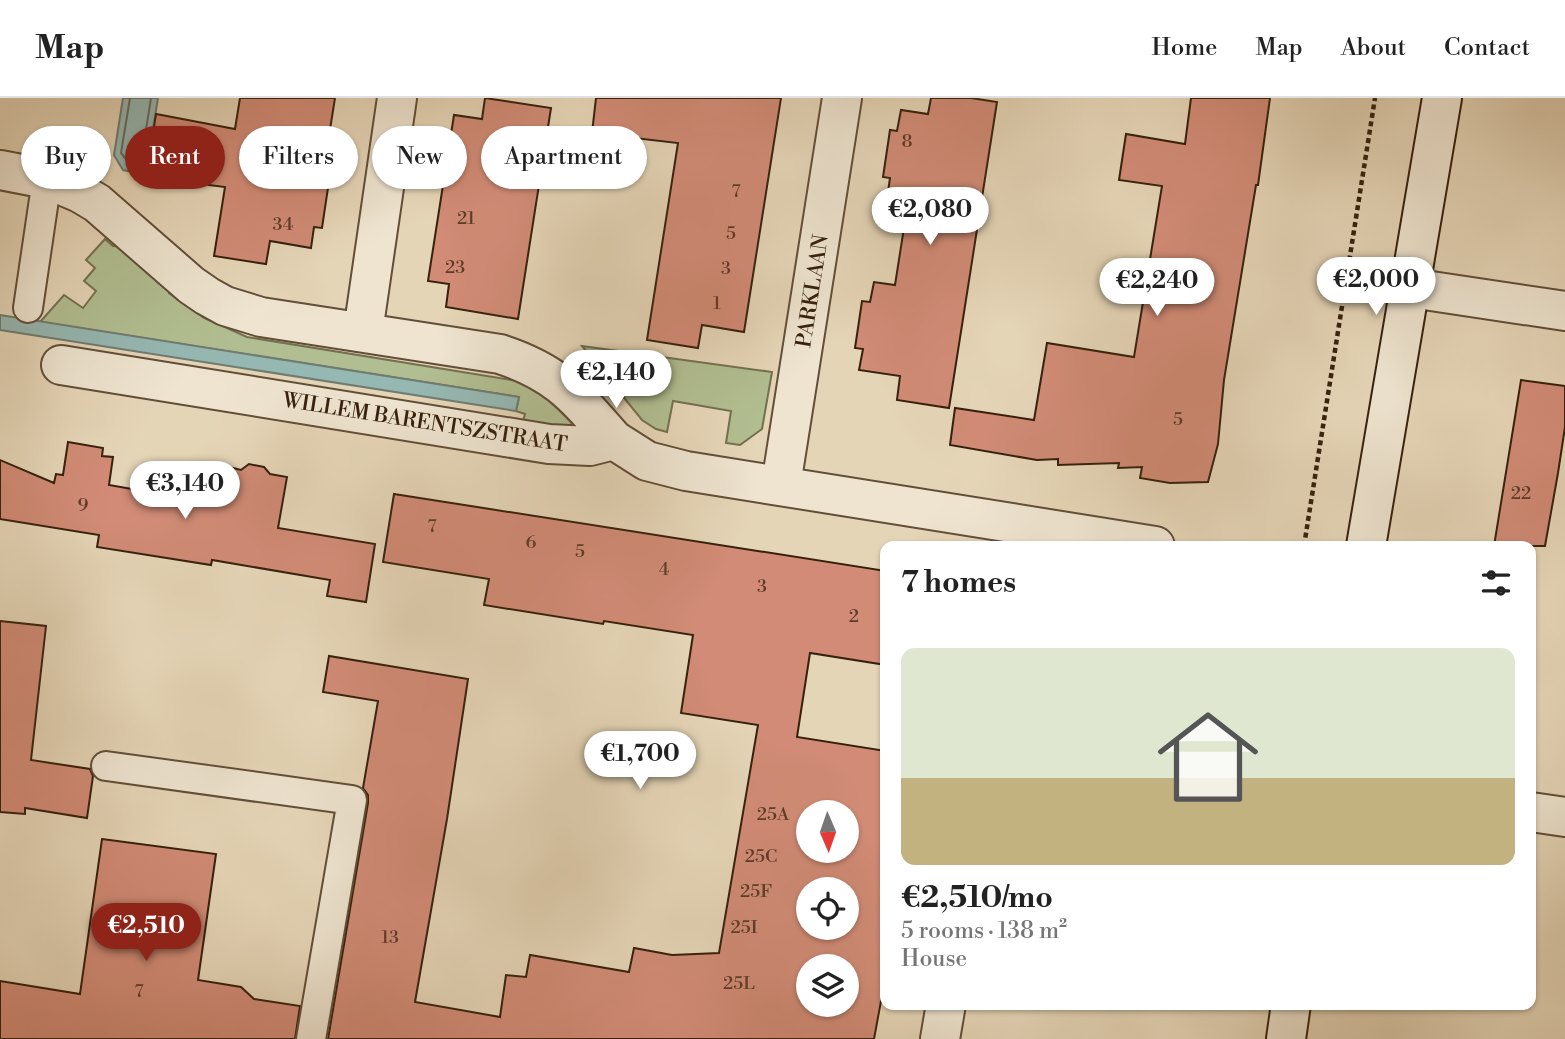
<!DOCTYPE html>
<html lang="en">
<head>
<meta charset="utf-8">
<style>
	:root { --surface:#fff; --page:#f6f6f6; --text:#222; --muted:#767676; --line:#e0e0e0; --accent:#8f2418 }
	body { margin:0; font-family:"Libre Bodoni",serif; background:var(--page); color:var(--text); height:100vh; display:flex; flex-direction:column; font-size:26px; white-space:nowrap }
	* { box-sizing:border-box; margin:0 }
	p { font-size:23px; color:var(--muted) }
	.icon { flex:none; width:38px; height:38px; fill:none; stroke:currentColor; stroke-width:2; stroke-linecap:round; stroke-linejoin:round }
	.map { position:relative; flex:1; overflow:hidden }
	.details { position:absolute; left:880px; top:443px; width:656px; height:469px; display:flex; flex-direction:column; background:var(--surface); border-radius:14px; box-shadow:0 2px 5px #0004 }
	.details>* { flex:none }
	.hud { position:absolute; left:21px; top:28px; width:665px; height:63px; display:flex; gap:14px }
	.needle { width:46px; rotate:178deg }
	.fabs { position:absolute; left:796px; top:702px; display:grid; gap:14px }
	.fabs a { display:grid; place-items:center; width:63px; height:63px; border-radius:50%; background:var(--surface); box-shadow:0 2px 5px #0004; font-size:35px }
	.price { position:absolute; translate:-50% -60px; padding:0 16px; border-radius:24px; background:#fff; color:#222; font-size:23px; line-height:46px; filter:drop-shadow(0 2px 4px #0008) }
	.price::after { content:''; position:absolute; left:50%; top:42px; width:21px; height:16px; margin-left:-10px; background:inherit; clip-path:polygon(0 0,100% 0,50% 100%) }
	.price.current { background:var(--accent); color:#fff }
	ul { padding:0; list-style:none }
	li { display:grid; align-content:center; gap:14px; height:371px; padding:0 21px }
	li+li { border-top:2px solid var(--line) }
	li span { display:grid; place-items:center; height:217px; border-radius:14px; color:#555 }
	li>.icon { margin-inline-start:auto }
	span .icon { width:126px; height:126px; fill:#fffc; stroke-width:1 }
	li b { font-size:30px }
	h2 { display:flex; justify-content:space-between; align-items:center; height:84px; padding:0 21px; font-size:30px }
	.pill { padding:0 24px; border-radius:32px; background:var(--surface); box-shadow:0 2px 5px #0004; font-size:24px; line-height:63px }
	.pill.current { background:var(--accent); color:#fff }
	header { display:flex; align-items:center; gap:42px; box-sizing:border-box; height:98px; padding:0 35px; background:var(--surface); border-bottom:2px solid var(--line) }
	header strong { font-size:33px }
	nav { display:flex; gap:38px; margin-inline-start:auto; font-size:24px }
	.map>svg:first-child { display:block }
	.green { fill:#b1be91; stroke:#74704f; stroke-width:2 }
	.water { fill:#96b8b3; stroke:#707c71; stroke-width:2 }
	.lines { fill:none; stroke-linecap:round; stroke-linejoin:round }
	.shore { stroke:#666c60; stroke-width:2 }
	.building { fill:#d18b76; stroke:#36210d; stroke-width:2; fill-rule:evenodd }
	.lane-casing { stroke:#624e38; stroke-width:32 }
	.street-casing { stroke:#624e38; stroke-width:42 }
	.secondary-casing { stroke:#36210d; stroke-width:42 }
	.path { stroke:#36210d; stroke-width:4.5; stroke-dasharray:5 3.5; stroke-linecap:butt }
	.lane { stroke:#eee4d0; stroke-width:28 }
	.street { stroke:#eee4d0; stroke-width:38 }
	.secondary { stroke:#eee4d0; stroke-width:38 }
	.labels { text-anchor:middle; stroke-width:7; stroke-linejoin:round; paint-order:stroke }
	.number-label { font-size:18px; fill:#5d3c27 }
	.street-label { font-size:21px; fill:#36210d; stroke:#eee4d0 }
</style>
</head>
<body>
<header>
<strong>Map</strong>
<nav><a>Home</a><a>Map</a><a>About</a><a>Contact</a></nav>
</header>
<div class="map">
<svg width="1565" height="941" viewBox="0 0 1565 941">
	<rect width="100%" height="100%" fill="#e5d5b7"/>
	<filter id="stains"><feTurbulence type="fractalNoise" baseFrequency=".00286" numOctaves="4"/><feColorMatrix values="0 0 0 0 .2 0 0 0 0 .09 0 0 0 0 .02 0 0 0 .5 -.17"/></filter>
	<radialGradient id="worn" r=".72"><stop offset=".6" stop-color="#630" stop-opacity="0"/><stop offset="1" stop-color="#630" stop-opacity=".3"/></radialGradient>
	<!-- green -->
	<path class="green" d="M105,141L113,148L127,149L169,184V195L204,220L247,239L518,283L551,301L577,331L522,326L525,316L516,313L519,299L40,224L64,197L83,210L96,193L84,183L95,170L86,162Z
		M582,248L772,274L762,331L740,347L726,345L731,313L673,303L667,334L656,331L642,322Z"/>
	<!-- water -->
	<path class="water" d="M123,0H158L148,62L132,74L123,72L114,57Z
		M0,217L519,299L516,313L0,232Z"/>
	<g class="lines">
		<!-- shore -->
		<path class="shore" d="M130,0L121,55L130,66L142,57L151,0"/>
	</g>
	<!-- building -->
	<path class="building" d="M240,0H335L322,82L329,83L322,130L314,129L311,150L270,143L266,166L214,158L225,89L146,79L156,16L235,31Z
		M485,0L551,10L518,221L446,209L449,186L428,183L454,17L482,21Z
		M596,0H781L744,234L702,227L698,250L647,242L678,45L592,35Z
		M931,0H971L997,4L949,310L897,302L900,278L859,272L863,251L855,250L862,203L870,204L874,184L895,187L908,104L887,101L890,80L883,79L890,32L897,33L901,12L928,16Z
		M1191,0H1270L1258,87H1256L1224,282L1218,346L1208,384L1170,385L1140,380L1142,369L1118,370L1119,365L1058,367V361L1037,362L950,347L955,310L1034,322L1047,245L1134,259L1162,88L1119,82L1126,36L1185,46Z
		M1521,282L1565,288V329L1558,375L1545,448H1494Z
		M68,344L103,350L102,358L113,359L109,387L200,403L201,395L220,398L225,368L241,372L249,366L264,369L270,376L287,379L278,430L375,446L366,504L327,498L330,482L212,462L211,467L97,449L99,437L0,421V362L54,385L56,376L63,377Z
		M394,396L886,473V567L810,555L797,639L886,653V876L874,941H328L368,705V697L363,690L378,603L323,594L329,558L468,581L447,721L415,904L500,919L506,877L526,879L530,857L629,874L634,850L672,857L719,855L758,627L681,615L693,537L604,523L603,526L484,507L489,481L383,464ZM808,714H847V752H808ZM808,791H847V830H808ZM808,868H847V906H808Z
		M0,523L46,528L31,662L90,671L93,678L87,720L25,710V716L0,714Z
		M102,741L216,756L198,882L241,889L254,901L300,908L295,941H0V883L80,896Z"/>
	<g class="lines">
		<!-- lane casing -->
		<g class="lane-casing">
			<path id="lane" d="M28,210L47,81
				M106,668L352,702L311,941"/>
		</g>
		<!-- street casing -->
		<g class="street-casing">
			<path id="street" d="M0,72L47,81L80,95L97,105L191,187L207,198L225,208L261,219L500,256C558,275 575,298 614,342
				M1411,190L1565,213
				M363,234L397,0
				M61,267L549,346L590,348L614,342L647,363L686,373L1155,448
				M781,387L842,0
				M1531,714L1565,719
				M940,941L946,906"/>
		</g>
		<!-- secondary casing -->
		<g class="secondary-casing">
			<path id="secondary" d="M1366,448L1442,0
				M1286,941L1291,906"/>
		</g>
		<!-- path -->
		<path class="path" d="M1345,183L1369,185
			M1304,448L1375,0"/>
		<!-- lane -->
		<use href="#lane" class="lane"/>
		<!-- street -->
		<use href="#street" class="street"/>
		<!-- secondary -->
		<use href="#secondary" class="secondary"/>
	</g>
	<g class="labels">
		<!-- number labels -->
		<g class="number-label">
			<text x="907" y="49">8</text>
			<text x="736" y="99">7</text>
			<text x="466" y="126">21</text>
			<text x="283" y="132">34</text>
			<text x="731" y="141">5</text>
			<text x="455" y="175">23</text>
			<text x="726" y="176">3</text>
			<text x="717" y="211">1</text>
			<text x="1178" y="327">5</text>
			<text x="1521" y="401">22</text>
			<text x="83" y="413">9</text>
			<text x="432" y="434">7</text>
			<text x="531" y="450">6</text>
			<text x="580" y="459">5</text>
			<text x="664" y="477">4</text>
			<text x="762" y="494">3</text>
			<text x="854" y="524">2</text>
			<text x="773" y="722">25A</text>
			<text x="761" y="764">25C</text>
			<text x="756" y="799">25F</text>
			<text x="744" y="835">25I</text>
			<text x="390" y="845">13</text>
			<text x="739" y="891">25L</text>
			<text x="139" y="899">7</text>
		</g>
		<!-- street labels -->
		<g class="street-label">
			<text transform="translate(812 193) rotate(-81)" y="7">PARKLAAN</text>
			<text transform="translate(425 324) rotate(9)" y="7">WILLEM BARENTSZSTRAAT</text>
		</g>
	</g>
	<rect width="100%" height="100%" filter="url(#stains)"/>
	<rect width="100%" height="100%" fill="url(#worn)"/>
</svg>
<div class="fabs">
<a><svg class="needle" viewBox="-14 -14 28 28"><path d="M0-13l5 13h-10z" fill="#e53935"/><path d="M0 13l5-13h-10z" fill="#767676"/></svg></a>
<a><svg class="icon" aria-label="locate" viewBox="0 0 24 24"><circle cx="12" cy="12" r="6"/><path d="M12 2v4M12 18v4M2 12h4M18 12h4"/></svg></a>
<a><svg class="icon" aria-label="layers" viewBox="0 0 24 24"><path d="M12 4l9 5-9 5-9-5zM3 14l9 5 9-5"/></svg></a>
</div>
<b class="price" style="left:930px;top:149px">€2,080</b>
<b class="price" style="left:1376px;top:219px">€2,000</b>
<b class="price" style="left:1157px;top:220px">€2,240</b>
<b class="price" style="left:616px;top:312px">€2,140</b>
<b class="price" style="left:185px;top:423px">€3,140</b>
<b class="price" style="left:640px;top:693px">€1,700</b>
<b class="price current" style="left:146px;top:865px">€2,510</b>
<div class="hud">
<a class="pill">Buy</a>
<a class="pill current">Rent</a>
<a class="pill">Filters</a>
<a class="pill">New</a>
<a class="pill">Apartment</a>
</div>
<section class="details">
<h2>7 homes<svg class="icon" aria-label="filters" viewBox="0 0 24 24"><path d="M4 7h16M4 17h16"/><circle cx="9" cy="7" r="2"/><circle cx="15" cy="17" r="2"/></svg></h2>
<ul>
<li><span style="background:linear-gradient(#dfe7d0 60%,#c2b280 0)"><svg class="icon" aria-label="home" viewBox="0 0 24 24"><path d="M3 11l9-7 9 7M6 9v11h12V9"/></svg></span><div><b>€2,510/mo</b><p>5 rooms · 138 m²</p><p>House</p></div></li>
</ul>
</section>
</div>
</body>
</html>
